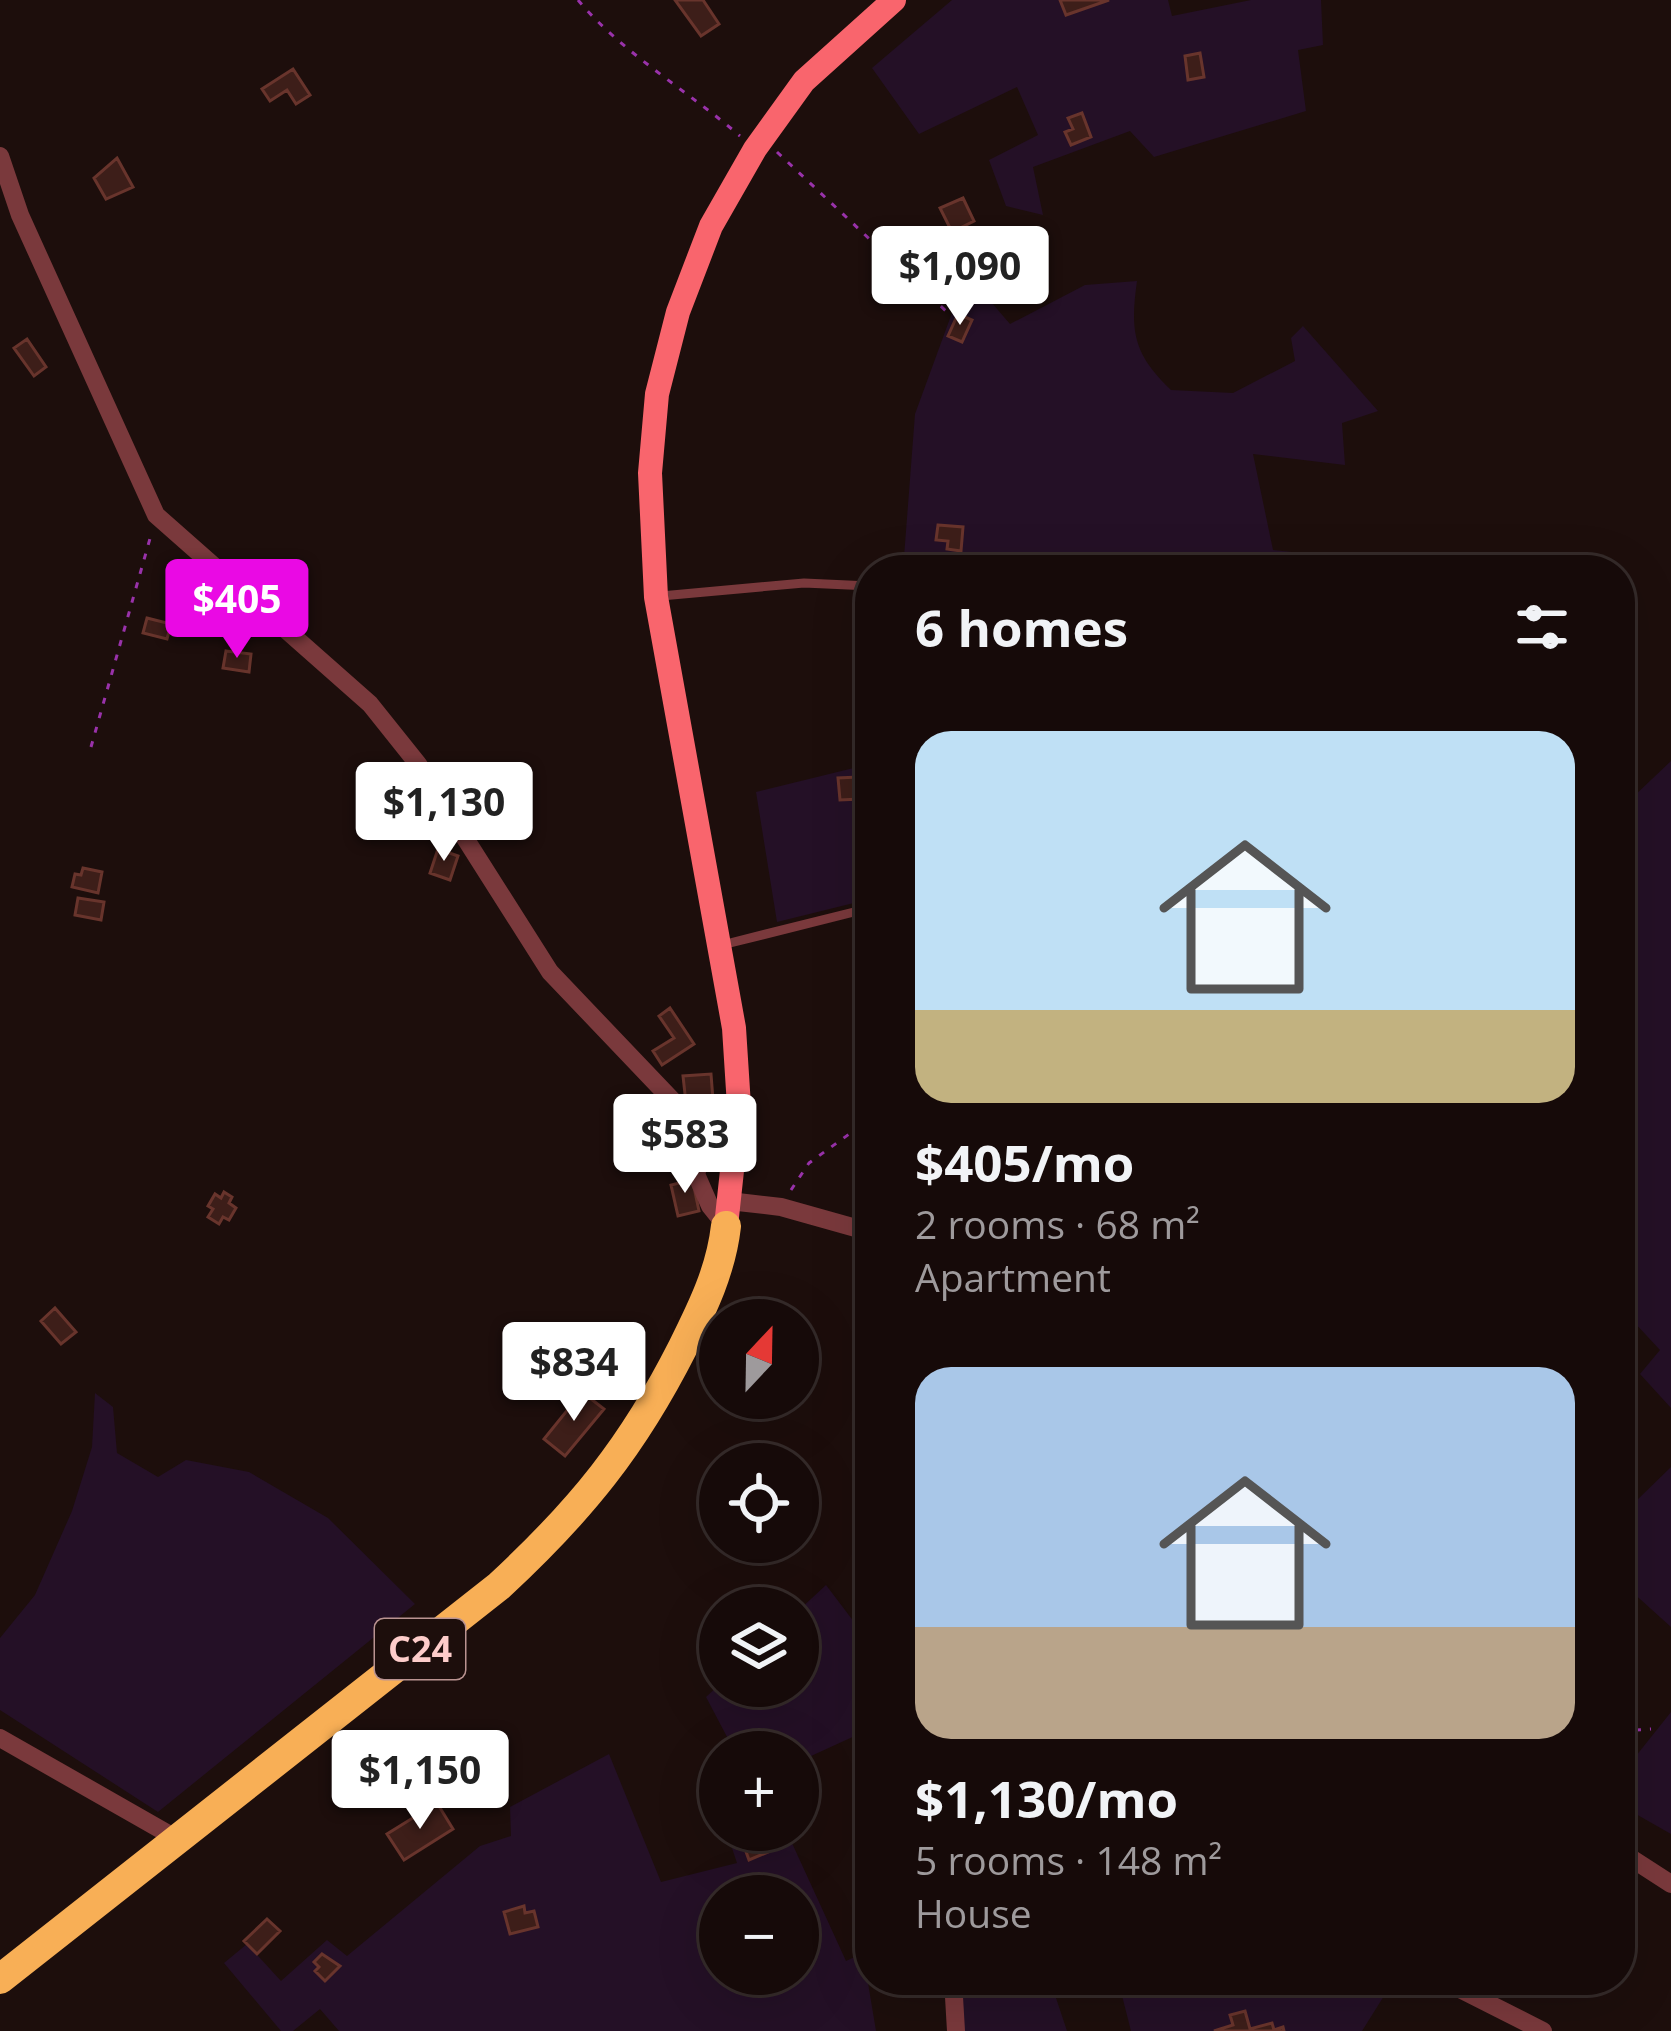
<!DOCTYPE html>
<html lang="en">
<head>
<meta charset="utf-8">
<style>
	:root { --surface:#160a09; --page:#231817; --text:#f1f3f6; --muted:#9e9a9c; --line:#352b2a; --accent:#ea09e4 }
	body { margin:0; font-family:"Open Sans",sans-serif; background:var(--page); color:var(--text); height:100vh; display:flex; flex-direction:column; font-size:45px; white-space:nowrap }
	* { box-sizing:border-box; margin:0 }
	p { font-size:39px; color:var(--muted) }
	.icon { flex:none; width:66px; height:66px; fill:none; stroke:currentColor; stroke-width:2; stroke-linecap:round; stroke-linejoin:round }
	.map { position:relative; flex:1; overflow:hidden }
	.details { position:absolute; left:855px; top:555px; width:780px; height:1440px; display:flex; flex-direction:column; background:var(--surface); border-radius:48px; box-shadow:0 12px 48px #0002,0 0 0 3px var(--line) }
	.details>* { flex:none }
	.needle { width:78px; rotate:22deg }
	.controls { position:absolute; left:699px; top:1299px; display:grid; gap:24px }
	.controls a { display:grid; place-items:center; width:120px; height:120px; border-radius:50%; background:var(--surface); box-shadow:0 12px 48px #0002,0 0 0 3px var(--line); font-size:60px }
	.price { position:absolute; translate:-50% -102px; padding:0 27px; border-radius:12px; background:#fff; color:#222; font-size:39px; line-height:78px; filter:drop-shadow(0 3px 6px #0008) }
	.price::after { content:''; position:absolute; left:50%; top:72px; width:36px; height:27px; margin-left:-18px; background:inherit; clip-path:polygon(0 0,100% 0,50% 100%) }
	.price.selected { background:var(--accent); color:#fff }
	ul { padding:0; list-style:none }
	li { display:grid; align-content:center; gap:24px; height:636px; padding:0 60px }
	li span { display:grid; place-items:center; height:372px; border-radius:36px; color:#555 }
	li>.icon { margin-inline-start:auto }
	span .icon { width:216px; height:216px; fill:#fffc; stroke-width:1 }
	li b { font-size:51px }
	h2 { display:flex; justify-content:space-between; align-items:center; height:144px; padding:0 60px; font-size:51px }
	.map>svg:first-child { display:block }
	.green { fill:#241026; fill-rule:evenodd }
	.building { fill:#3d1e19; stroke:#68342c; stroke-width:3 }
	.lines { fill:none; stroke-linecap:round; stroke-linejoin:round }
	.path { stroke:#9932aa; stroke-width:3; stroke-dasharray:6 9; stroke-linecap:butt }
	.lane { stroke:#7a393c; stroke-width:9 }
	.street { stroke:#7a393c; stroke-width:18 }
	.secondary { stroke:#f9656d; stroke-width:24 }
	.primary { stroke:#f8af56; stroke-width:30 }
	.labels { text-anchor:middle; stroke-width:9; stroke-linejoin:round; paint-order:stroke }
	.shield { fill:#1d0e0c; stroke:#ba9391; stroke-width:3 }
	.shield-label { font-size:36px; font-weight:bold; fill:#fdccca }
</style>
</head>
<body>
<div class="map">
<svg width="1671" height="2031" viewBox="0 0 1671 2031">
	<rect width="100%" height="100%" fill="#1d0e0c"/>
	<!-- green -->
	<path class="green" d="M952,0H1168L1172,16L1251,0H1321L1323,45L1298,50L1306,111L1154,157L1130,131L1033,167L1043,215L1006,206L989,160L1038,135L1017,87L919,134L872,68Z
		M967,274L1010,324L1085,285L1137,281C1130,331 1133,354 1171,390L1233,393L1295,361L1291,338L1303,326L1378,411L1342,423L1345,465L1253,454L1273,550L1320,555L1376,570H903L915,414L960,291L954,280Z
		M1671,761V1408L1640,1374L1660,1350L1620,1307V794L1632,798Z
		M870,764V899L777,922L756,792Z
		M95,1393L113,1407L117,1453L158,1477L186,1460L249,1472L328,1518L415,1604L158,1812L0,1710V1638L35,1595L72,1511L92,1447Z
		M1671,1467V1627L1620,1581V1492L1633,1504Z
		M826,1585L870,1643V1729L798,1762V1752H735L706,1697L720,1684L798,1686V1611Z
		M1671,1712V1834L1620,1805V1776Z
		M609,1754L661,1882L737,1863L726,1830H786L846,1961L863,1953L876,2031H339L320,2009L293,2031H281L224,1963L247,1944L281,1981L327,1940L347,1956L480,1846L511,1836L510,1807ZM720,1896H798V1974H720Z
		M959,1980H1050L1067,2031H963Z
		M1118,1980H1394L1362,2031H1131Z"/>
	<!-- building -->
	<path class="building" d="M675,0H703L719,24L701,36Z
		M1060,0H1109L1066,15Z
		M1200,53L1204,77L1188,80L1185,56Z
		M293,69L310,95L296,104L287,90L270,101L262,89Z
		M1082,113L1091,137L1071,145L1065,132L1073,129L1068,118Z
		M117,158L133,187L106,199L94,178Z
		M963,198L974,221L952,232L940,208Z
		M958,314L972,320L962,342L948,336Z
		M27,339L46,367L34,376L14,348Z
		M938,525L963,527L961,551L947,549L948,541L936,540Z
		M174,570L199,578L191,600L177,595L181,583L171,580Z
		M147,618L171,624L167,639L143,633Z
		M226,651L251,654L249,672L223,668Z
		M858,777L860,799L840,800L838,778Z
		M438,849L458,856L450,880L430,873Z
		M83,868L102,872L98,893L72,887L75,874L81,875Z
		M78,898L104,902L101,920L75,915Z
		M670,1008L694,1044L662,1065L653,1051L674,1038L659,1016Z
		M711,1074L713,1100L686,1103L683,1076Z
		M691,1173L699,1211L678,1216L671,1185L683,1182L682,1175Z
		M224,1192L232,1197L229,1203L236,1208L229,1220L223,1217L219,1224L208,1217L213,1209L208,1206L215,1194L221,1198Z
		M55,1308L76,1332L61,1344L41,1321Z
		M582,1392L604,1409L565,1456L544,1439Z
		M425,1768L431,1780L383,1805L377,1793Z
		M437,1803L453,1829L404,1860L387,1834Z
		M775,1834L780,1847L749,1860L744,1846Z
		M524,1906L525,1913L534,1911L538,1927L510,1934L504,1912Z
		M267,1919L280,1931L257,1954L244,1941Z
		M322,1954L340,1966L325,1981L315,1971L319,1967L314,1962Z
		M1245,2011L1250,2029L1272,2023L1274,2030L1283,2027L1284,2031H1214L1233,2025L1230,2015Z"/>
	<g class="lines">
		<!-- path -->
		<path class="path" d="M578,0C621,52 688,91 740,136
			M777,152L946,311
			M920,281L971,250L1004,224
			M91,747L151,535
			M791,1190L809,1163L870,1119
			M1620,1731L1651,1729"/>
		<!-- lane -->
		<path class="lane" d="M661,596L804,583L870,586
			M722,945L870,908"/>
		<!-- street -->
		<path class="street" d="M0,156L20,215L156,515L370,704L418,764L550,972L693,1122L704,1149L696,1174L710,1206L726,1226
			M729,1201L781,1207L870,1232
			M0,1738L179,1840
			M1620,1851L1671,1884
			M953,1980L956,2031
			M1442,1980L1543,2031"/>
		<!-- secondary -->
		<path class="secondary" d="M726,1226L739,1106L734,1028L656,597L650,473L657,394L678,312L711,226L755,149L804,81L894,0"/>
		<!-- primary -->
		<path class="primary" d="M0,1979L499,1586C581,1510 633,1446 683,1347C703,1307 721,1270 726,1226"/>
	</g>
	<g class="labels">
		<!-- shield labels -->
		<rect class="shield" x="375" y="1619" width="90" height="60" rx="9"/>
		<g class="shield-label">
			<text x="420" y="1662">C24</text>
		</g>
	</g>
</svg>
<div class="controls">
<a><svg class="needle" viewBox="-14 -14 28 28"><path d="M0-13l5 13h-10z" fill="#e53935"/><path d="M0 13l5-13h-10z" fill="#9e9a9c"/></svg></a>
<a><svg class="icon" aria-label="locate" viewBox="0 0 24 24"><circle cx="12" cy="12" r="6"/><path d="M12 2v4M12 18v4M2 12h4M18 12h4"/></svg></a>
<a><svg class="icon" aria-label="layers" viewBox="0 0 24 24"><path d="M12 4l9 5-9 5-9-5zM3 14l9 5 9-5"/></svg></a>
<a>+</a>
<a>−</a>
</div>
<b class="price" style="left:960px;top:328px">$1,090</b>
<b class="price selected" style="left:237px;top:661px">$405</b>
<b class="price" style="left:444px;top:864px">$1,130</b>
<b class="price" style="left:685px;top:1196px">$583</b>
<b class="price" style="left:574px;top:1424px">$834</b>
<b class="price" style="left:420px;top:1832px">$1,150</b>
<section class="details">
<h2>6 homes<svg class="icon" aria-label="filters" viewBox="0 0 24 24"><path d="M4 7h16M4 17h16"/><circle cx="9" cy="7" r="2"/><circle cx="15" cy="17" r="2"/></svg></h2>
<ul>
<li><span style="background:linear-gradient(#bfe0f5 75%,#c2b280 0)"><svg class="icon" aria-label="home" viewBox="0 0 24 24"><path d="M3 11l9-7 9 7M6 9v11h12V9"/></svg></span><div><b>$405/mo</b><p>2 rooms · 68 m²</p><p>Apartment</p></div></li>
<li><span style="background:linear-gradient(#a9c7e8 70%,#b9a48a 0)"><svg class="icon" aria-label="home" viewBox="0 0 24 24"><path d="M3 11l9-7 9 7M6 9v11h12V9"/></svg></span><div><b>$1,130/mo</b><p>5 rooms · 148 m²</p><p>House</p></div></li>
</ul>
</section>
</div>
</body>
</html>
